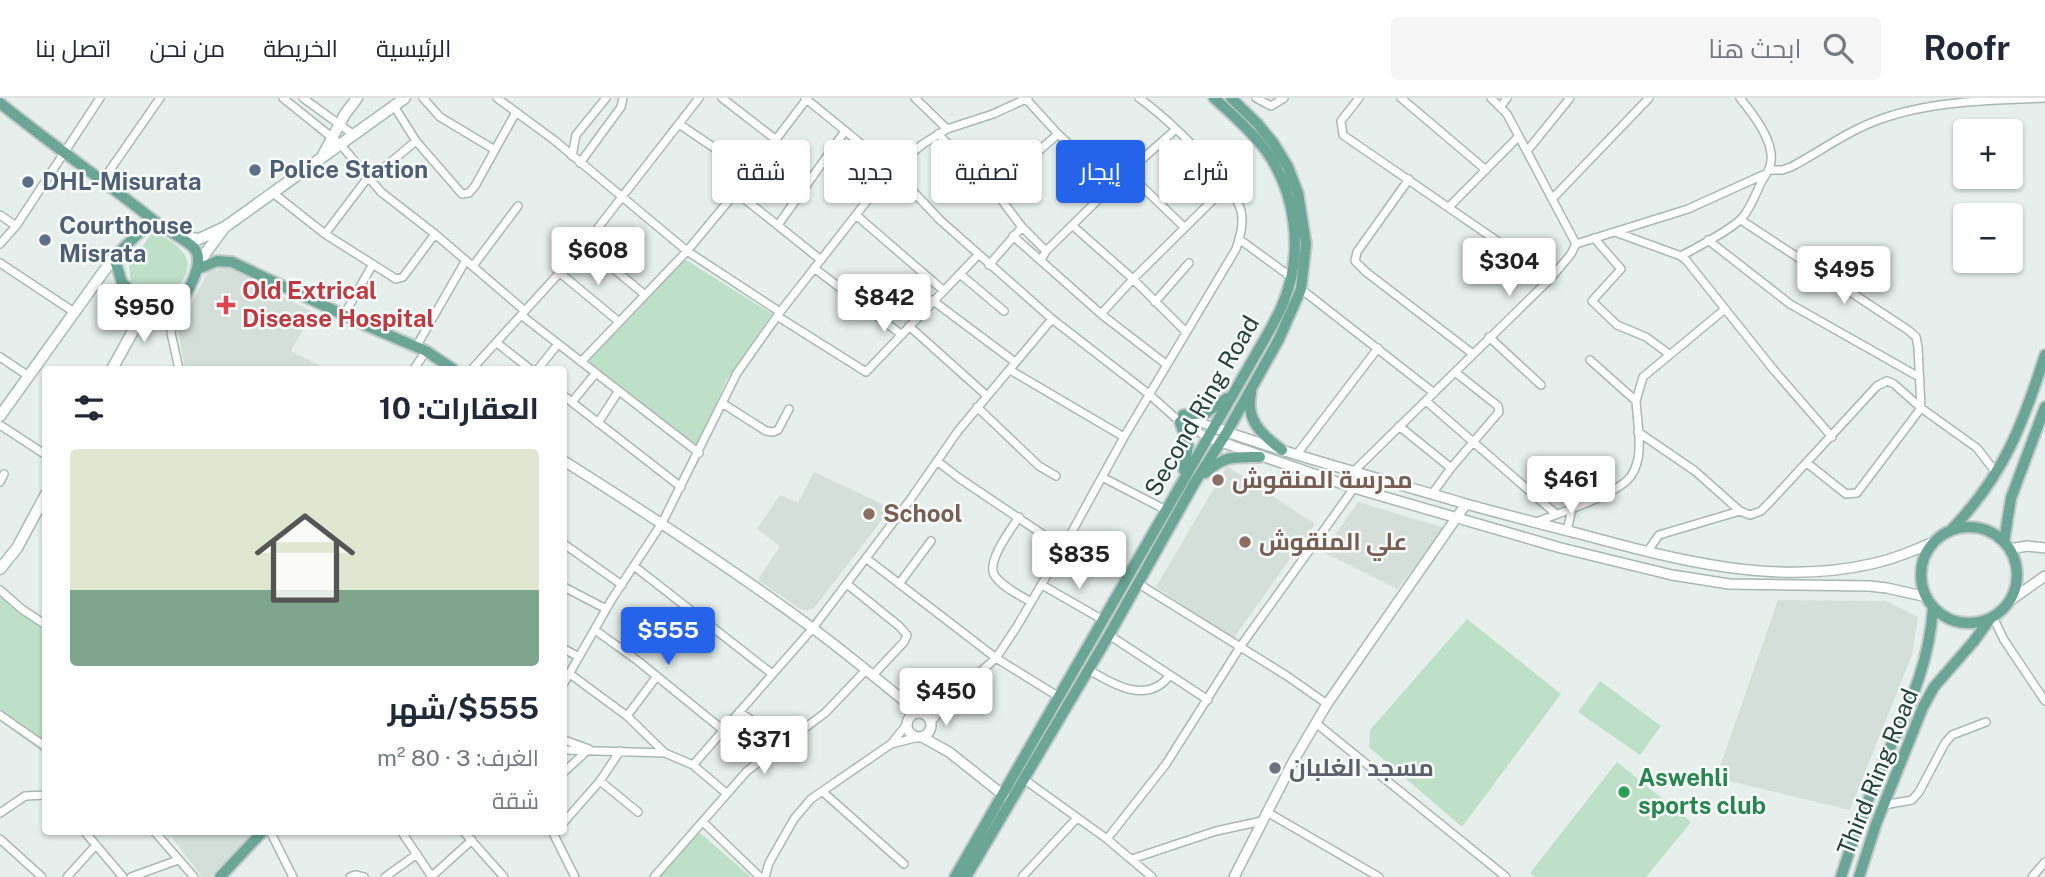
<!DOCTYPE html>
<html lang="ar">
<head>
<meta charset="utf-8">
<style>
	:root { --surface:#fff; --page:#f6f6f7; --text:#1f2937; --muted:#747a83; --line:#e0e1e3; --accent:#2563eb }
	body { margin:0; font-family:"Public Sans",Cairo,sans-serif; background:var(--page); color:var(--text); direction:rtl; height:100vh; display:flex; flex-direction:column; font-size:26px; white-space:nowrap }
	* { box-sizing:border-box; margin:0 }
	p { font-size:23px; color:var(--muted) }
	.icon { flex:none; width:38px; height:38px; fill:none; stroke:currentColor; stroke-width:2; stroke-linecap:round; stroke-linejoin:round }
	.map { position:relative; flex:1; overflow:hidden; direction:ltr }
	.sheet { position:absolute; left:42px; top:268px; width:525px; height:469px; display:flex; flex-direction:column; background:var(--surface); border-radius:7px; box-shadow:0 2px 5px #0004; direction:rtl }
	.sheet>* { flex:none }
	.guide { position:absolute; left:588px; top:42px; width:665px; height:63px; direction:rtl; display:flex; gap:14px }
	.tools { position:absolute; left:1953px; top:21px; display:grid; gap:14px }
	.tools a { display:grid; place-items:center; width:70px; height:70px; border-radius:7px; background:var(--surface); box-shadow:0 2px 5px #0004; font-size:35px }
	.price { position:absolute; translate:-50% -60px; padding:0 16px; border-radius:7px; background:#fff; color:#222; font-size:23px; line-height:46px; filter:drop-shadow(0 2px 4px #0008) }
	.price::after { content:''; position:absolute; left:50%; top:42px; width:21px; height:16px; margin-left:-10px; background:inherit; clip-path:polygon(0 0,100% 0,50% 100%) }
	.price.current { background:var(--accent); color:#fff }
	ul { padding:0; list-style:none }
	li { display:grid; align-content:center; gap:14px; height:371px; padding:0 28px }
	li span { display:grid; place-items:center; height:217px; border-radius:7px; color:#555 }
	li>.icon { margin-inline-start:auto }
	span .icon { width:126px; height:126px; fill:#fffc; stroke-width:1 }
	li b { font-size:30px }
	h2 { display:flex; justify-content:space-between; align-items:center; height:84px; padding:0 28px; font-size:30px }
	.tag { padding:0 24px; border-radius:7px; background:var(--surface); box-shadow:0 2px 5px #0004; font-size:24px; line-height:63px }
	.tag.current { background:var(--accent); color:#fff }
	header { display:flex; align-items:center; gap:42px; box-sizing:border-box; height:98px; padding:0 35px; background:var(--surface); border-bottom:2px solid var(--line) }
	header strong { font-size:33px }
	nav { display:flex; gap:38px; margin-inline-start:auto; font-size:24px }
	.search { width:490px; height:63px; background:var(--page); display:flex; align-items:center; gap:18px; box-sizing:border-box; padding:0 24px; border-radius:7px; color:var(--muted); font-size:26px }
	.map>svg:first-child { display:block }
	.built { fill:#d4dfda }
	.green { fill:#bfe0c8 }
	.lines { fill:none; stroke-linecap:round; stroke-linejoin:round }
	.minor-casing { stroke:#a8b8b2; stroke-width:10 }
	.tertiary-casing { stroke:#a8b8b2; stroke-width:12 }
	.secondary-casing { stroke:#a4bbb3; stroke-width:13 }
	.primary-casing { stroke:#c2cac8; stroke-width:14 }
	.minor { stroke:#fff; stroke-width:7 }
	.tertiary { stroke:#fff; stroke-width:9 }
	.secondary { stroke:#fff; stroke-width:10 }
	.primary { stroke:#6aa596; stroke-width:10 }
	.service-dot { fill:#5c6f8a; stroke:#f7fbf9; stroke-width:2.5 }
	.health-dot { fill:#e0444e; stroke:#f7fbf9; stroke-width:2.5 }
	.education-dot { fill:#8d6e63; stroke:#f7fbf9; stroke-width:2.5 }
	.worship-dot { fill:#6b7280; stroke:#f7fbf9; stroke-width:2.5 }
	.leisure-dot { fill:#2e9e5b; stroke:#f7fbf9; stroke-width:2.5 }
	.labels { text-anchor:middle; stroke-width:5; stroke-linejoin:round; paint-order:stroke }
	.service-label { font-size:24px; font-weight:bold; fill:#4e5e75; stroke:#f7fbf9; text-anchor:start }
	.health-label { font-size:24px; font-weight:bold; fill:#be3a42; stroke:#f7fbf9; text-anchor:start }
	.street-label { font-size:24px; fill:#24423a; stroke:#f7fbf9 }
	.education-label { font-size:24px; font-weight:bold; fill:#785e54; stroke:#f7fbf9; text-anchor:start }
	.worship-label { font-size:24px; font-weight:bold; fill:#5b616d; stroke:#f7fbf9; text-anchor:start }
	.leisure-label { font-size:24px; font-weight:bold; fill:#27864d; stroke:#f7fbf9; text-anchor:start }
</style>
</head>
<body>
<header>
<strong>Roofr</strong>
<div class="search"><svg class="icon" aria-label="search" viewBox="0 0 24 24"><circle cx="10" cy="10" r="6"/><path d="M15 15l6 6"/></svg>ابحث هنا</div>
<nav><a>الرئيسية</a><a>الخريطة</a><a>من نحن</a><a>اتصل بنا</a></nav>
</header>
<div class="map">
<svg width="2045" height="779" viewBox="0 0 2045 779">
	<rect width="100%" height="100%" fill="#e6efeb"/>
	<!-- built -->
	<path class="built" d="M221,165L262,185L261,188L313,214L291,253L327,271H185L178,232L210,170L217,173Z
		M1227,368L1315,426L1233,541L1156,489Z
		M814,374L891,410L815,509L807,513L799,510L758,482L780,448L757,431L780,397L798,405Z
		M1358,404L1445,430L1397,491L1323,454Z
		M1778,502L1886,503L1918,519L1912,557L1850,712L1716,680Z
		M167,733H253L211,779H202Z"/>
	<!-- green -->
	<path class="green" d="M157,135C179,148 198,159 181,185C174,196 171,201 158,206L131,185L129,168L151,136Z
		M683,160L772,216L726,283L697,350L586,264Z
		M0,499L45,533V656L0,623Z
		M1467,521L1561,596L1462,729L1369,649L1370,632Z
		M1600,583L1661,628L1640,657L1578,614Z
		M1617,664L1691,724L1646,779H1536L1530,775Z
		M699,734L751,779H660Z"/>
	<g class="lines">
		<!-- minor casing -->
		<g class="minor-casing">
			<path id="minor" d="M283,0L340,46L381,94L435,136L525,213
				M303,0L354,37
				M423,0L440,19L495,52
				M497,0L554,42L687,153L780,214
				M722,0L775,41
				M805,0L892,71L940,122L1052,221L1150,297L1180,324L1207,339
				M915,0L947,31
				M1256,0L1271,8L1284,0
				M1359,0L1341,23L1343,37L1551,180
				M1401,0L1486,72
				M1026,1L1058,36L1113,87
				M394,8L416,43L462,96L469,95L475,88L516,14
				M1501,8L1507,0
				M679,26L750,74
				M938,36L994,92L1022,129
				M1527,53L1570,0
				M572,58L576,37L606,0
				M580,65L621,9L623,0
				M1769,72H1782L1791,69C1821,53 1849,32 1881,21C1929,3 1993,2 2045,0
				M1127,74L1184,129
				M1409,81L1357,154L1355,163L1366,174L1473,256
				M103,82L160,0
				M369,82L416,43
				M994,92L1058,36
				M736,94L821,162
				M273,95L325,136L396,181L403,179L435,136
				M1553,100L1649,0
				M1449,109L1519,38
				M0,117L16,128
				M856,117L944,193
				M1741,122L1908,232L1916,239L1918,249L1921,310L1857,395L1846,396L1807,365
				M778,127L845,33
				M1073,128L1133,181L1186,234
				M1615,134L1681,158L1686,162L1773,271L1832,339
				M325,136L369,78
				M1013,138L1101,216L1167,267
				M1594,140L1621,171L1592,203L1617,227L1646,239L1669,256
				M1239,141L1291,179
				M1708,142L1790,206L1919,279
				M0,146L16,128L100,0
				M1576,146L1688,111L1763,77
				M585,147L644,196
				M1681,158C1697,149 1730,133 1742,120C1750,111 1755,98 1760,87C1763,80 1768,75 1770,68C1777,46 1753,16 1740,0
				M1041,162L1046,153L1113,87L1175,32
				M0,165L74,214
				M989,167L1022,129L1046,153
				M473,168L518,108
				M814,170L902,237
				M560,175L618,223
				M960,176L1004,213
				M1301,191L1434,295
				M932,202L1015,264
				M1155,204L1189,165
				M175,210L171,235L179,271
				M1101,216L1133,181L1228,87
				M344,217L373,166
				M521,217L699,355
				M777,218L866,274L978,157
				M909,228L986,297
				M1489,239L1541,287
				M497,245L530,271
				M416,249L466,162
				M0,259L27,277
				M581,264L687,153L736,94L806,2
				M414,271L426,253
				M472,271L583,149L699,0
				M538,271L558,246
				M1010,272L1124,339
				M564,298L681,389
				M1426,303L1556,416
				M1636,303L1643,279L1725,211
				M572,304L595,276
				M722,305L766,333L773,334L778,332L789,311
				M977,309L1039,368L1056,378
				M1187,319L1213,329
				M598,325L618,294
				M0,327L46,357
				M1399,328L1451,370
				M1638,334L1695,373L1740,413L1750,417L1761,413L1770,404L1877,288L1887,283L1894,286L1921,310L1977,350L1997,376
				M1297,356L1378,250
				M937,363L959,380L1063,450
				M1354,373L1551,180L1571,156L1576,146L1507,16L1491,0
				M1102,379L1166,412
				M0,384L4,376
				M1432,396L1451,370L1499,314L1498,308L1455,274
				M1019,419C1011,431 985,465 995,478C1002,489 1020,497 1031,504
				M1534,425C1558,415 1616,398 1631,378C1636,371 1639,360 1639,352C1640,336 1637,319 1636,303L1590,262
				M1567,433L1572,411
				M564,446L622,487
				M1647,454L1659,437L1740,413
				M867,461L996,560L1059,599
				M634,468L771,575
				M847,486L899,528L907,537L904,544L872,578
				M899,486L931,443
				M1139,486L1287,578L1327,606
				M1042,487L1103,522
				M564,489L606,511
				M0,492L23,512L46,527
				M1993,519L2004,542L2045,603
				M595,532L638,563L723,632
				M1109,537L1208,602
				M564,551L579,559
				M1089,572C1114,587 1148,607 1170,577
				M570,576L627,618L665,655
				M564,585L612,501L662,425L737,275L780,214L892,71L923,46L947,31L993,16L1028,0
				M739,614L786,644
				M921,615L943,606
				M0,617L46,649
				M627,618L657,578
				M931,625L944,606L996,560L1016,530L1063,450L1124,339L1236,151C1240,139 1244,126 1241,113C1232,81 1167,20 1139,0
				M1317,626L1506,779
				M564,642L589,651L564,674
				M891,646L919,639
				M564,652L665,655L693,667L726,695
				M693,667L813,530L910,402L958,333L1052,221
				M1025,682L1107,741L1152,779
				M600,683L638,714
				M823,694L904,766
				M1884,707L1912,702L1919,694L1945,645L1952,637L1986,624
				M1267,714L1379,779
				M0,715L25,698L46,697
				M564,724L600,683L620,653
				M703,724L760,779
				M84,733L123,779
				M154,733L194,779
				M270,733L293,779
				M401,733L432,779
				M463,733L504,779
				M552,733L575,779
				M0,741L42,779
				M1107,741L1166,666L1240,549L1354,390
				M1132,761L1216,733L1262,723
				M432,778L472,742
				M67,779L96,747
				M131,779L178,762
				M350,779L355,777L364,779
				M385,779L417,756
				M654,779L747,673L825,615L866,572
				M765,779L769,765L794,721L811,701L891,646L907,626
				M1022,779L1077,720
				M2032,779L2045,764"/>
		</g>
		<!-- tertiary casing -->
		<g class="tertiary-casing">
			<path id="tertiary" d="M1213,329C1296,359 1382,381 1466,406C1506,417 1545,427 1584,437C1676,462 1775,488 1871,466C1894,461 1915,452 1936,443
				M1207,339L1354,390L1561,450L1672,477L1729,486L1869,488L1887,490L1927,499
				M564,363C648,416 731,470 811,529C848,556 883,586 919,615
				M2010,451L2027,448L2045,450
				M2011,502L2045,478
				M907 627a12 12 0 1 1 24 0a12 12 0 1 1-24 0Z
				M922,639L949,654L1007,700
				M1234,779L1294,662L1327,606L1466,406"/>
		</g>
		<!-- secondary casing -->
		<g class="secondary-casing">
			<path id="secondary" d="M323,57L345,16L357,0
				M180,139L199,141L225,129L405,0
				M199,164L224,130
				M112,271L148,206
				M0,318L114,159
				M0,471L17,450L46,396"/>
		</g>
		<!-- primary casing -->
		<g class="primary-casing">
			<path id="primary" d="M0,5C53,48 109,86 162,129
				M151,128C161,128 168,132 176,137C183,142 194,147 197,155C203,171 182,210 166,214L156,211L122,185L114,159L141,133Z
				M198,171L217,163L232,164L365,227L426,253L453,271
				M1251,295C1245,322 1262,337 1282,352
				M1183,317L1206,315L1227,300
				M1180,324L1188,347L1184,372
				M1205,375C1225,357 1234,359 1260,359
				M1921 477a48 48 0 1 1 96 0a48 48 0 1 1-96 0Z
				M1952,431C2004,377 2023,326 2045,257
				M2004,444L2011,400L2045,309
				M220,779L263,733
				M955,779L1263,244C1271,230 1280,215 1285,200C1303,153 1296,96 1267,54C1252,34 1233,17 1214,0
				M966,779L1109,537L1195,384L1227,334L1279,241L1301,191L1306,146L1298,95L1288,69L1274,46L1257,25L1231,0
				M1841,779C1850,750 1861,720 1872,692C1897,629 1929,579 1933,509
				M1859,779L1876,726L1923,609L1934,589L1974,543L1990,521"/>
		</g>
		<!-- minor -->
		<use href="#minor" class="minor"/>
		<!-- tertiary -->
		<use href="#tertiary" class="tertiary"/>
		<!-- secondary -->
		<use href="#secondary" class="secondary"/>
		<!-- primary -->
		<use href="#primary" class="primary"/>
	</g>
	<!-- markers -->
	<g class="service-dot">
		<circle cx="255" cy="72" r="7"/>
		<circle cx="28" cy="84" r="7"/>
		<circle cx="45" cy="142" r="7"/>
	</g>
	<path class="health-dot" d="M222.5 196.5h7v7h7v7h-7v7h-7v-7h-7v-7h7z"/>
	<g class="education-dot">
		<circle cx="1218" cy="382" r="7"/>
		<circle cx="869" cy="416" r="7"/>
		<circle cx="1245" cy="444" r="7"/>
	</g>
	<circle class="worship-dot" cx="1275" cy="670" r="7"/>
	<circle class="leisure-dot" cx="1624" cy="694" r="7"/>
	<g class="labels">
		<!-- service labels -->
		<g class="service-label">
			<text x="269" y="80">Police Station</text>
			<text x="42" y="92">DHL-Misurata</text>
			<text x="59" y="136">Courthouse<tspan x="59" dy="28">Misrata</tspan></text>
		</g>
		<!-- health labels -->
		<g class="health-label">
			<text x="242" y="201">Old Extrical<tspan x="242" dy="28">Disease Hospital</tspan></text>
		</g>
		<!-- street labels -->
		<g class="street-label">
			<text transform="translate(1202 308) rotate(-60)" y="8">Second Ring Road</text>
			<text transform="translate(1878 674) rotate(-68)" y="8">Third Ring Road</text>
		</g>
		<!-- education labels -->
		<g class="education-label">
			<text x="1232" y="390">مدرسة المنقوش</text>
			<text x="883" y="424">School</text>
			<text x="1259" y="452">علي المنقوش</text>
		</g>
		<!-- worship labels -->
		<g class="worship-label">
			<text x="1289" y="678">مسجد الغلبان</text>
		</g>
		<!-- leisure labels -->
		<g class="leisure-label">
			<text x="1638" y="688">Aswehli<tspan x="1638" dy="28">sports club</tspan></text>
		</g>
	</g>
</svg>
<div class="tools">
<a>+</a>
<a>−</a>
</div>
<b class="price" style="left:598px;top:189px">$608</b>
<b class="price" style="left:1509px;top:200px">$304</b>
<b class="price" style="left:1844px;top:208px">$495</b>
<b class="price" style="left:884px;top:236px">$842</b>
<b class="price" style="left:144px;top:246px">$950</b>
<b class="price" style="left:1571px;top:418px">$461</b>
<b class="price" style="left:1079px;top:493px">$835</b>
<b class="price current" style="left:668px;top:569px">$555</b>
<b class="price" style="left:946px;top:630px">$450</b>
<b class="price" style="left:764px;top:678px">$371</b>
<div class="guide">
<a class="tag">شراء</a>
<a class="tag current">إيجار</a>
<a class="tag">تصفية</a>
<a class="tag">جديد</a>
<a class="tag">شقة</a>
</div>
<section class="sheet">
<h2>العقارات: 10<svg class="icon" aria-label="filters" viewBox="0 0 24 24"><path d="M4 7h16M4 17h16"/><circle cx="9" cy="7" r="2"/><circle cx="15" cy="17" r="2"/></svg></h2>
<ul>
<li><span style="background:linear-gradient(#dfe7d0 65%,#7fa58c 0)"><svg class="icon" aria-label="home" viewBox="0 0 24 24"><path d="M3 11l9-7 9 7M6 9v11h12V9"/></svg></span><div><b>$555/شهر</b><p>الغرف: 3 · 80 m²</p><p>شقة</p></div></li>
</ul>
</section>
</div>
</body>
</html>
